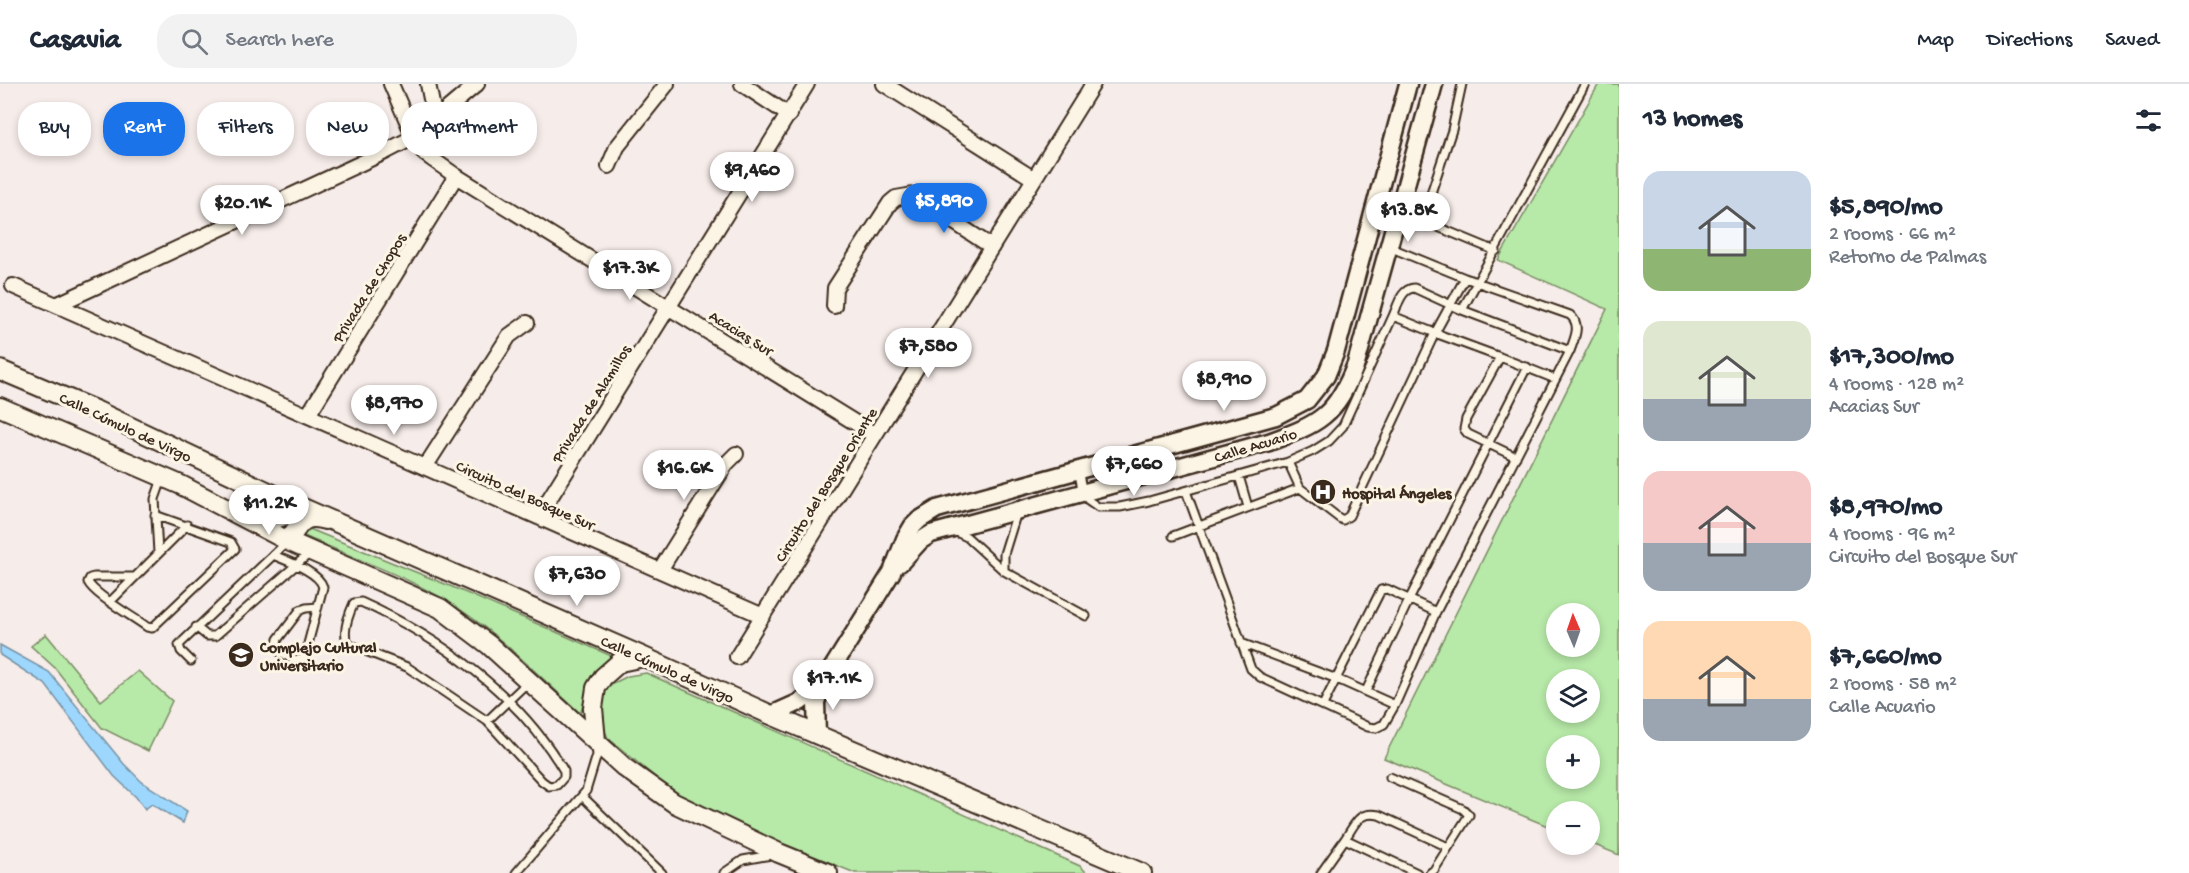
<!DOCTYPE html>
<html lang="en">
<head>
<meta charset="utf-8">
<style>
	:root { --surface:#fff; --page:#f2f2f3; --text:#1f2937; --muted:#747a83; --line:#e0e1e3; --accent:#1a73e8 }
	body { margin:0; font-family:"Gochi Hand",sans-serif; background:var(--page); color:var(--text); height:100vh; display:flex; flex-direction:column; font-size:22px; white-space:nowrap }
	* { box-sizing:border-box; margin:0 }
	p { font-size:20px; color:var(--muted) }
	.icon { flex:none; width:33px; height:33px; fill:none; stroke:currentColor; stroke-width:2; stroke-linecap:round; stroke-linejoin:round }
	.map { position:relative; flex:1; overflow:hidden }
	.drawer { display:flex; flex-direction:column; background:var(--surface); width:570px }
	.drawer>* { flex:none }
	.banner { position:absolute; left:18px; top:18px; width:570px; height:54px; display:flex; gap:12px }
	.needle { width:39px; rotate:358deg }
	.fabs { position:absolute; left:1546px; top:519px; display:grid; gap:12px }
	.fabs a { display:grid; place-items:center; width:54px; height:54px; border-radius:50%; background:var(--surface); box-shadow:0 3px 9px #0003; font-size:30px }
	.price { position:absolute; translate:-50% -51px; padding:0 14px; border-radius:21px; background:#fff; color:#222; font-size:20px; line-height:39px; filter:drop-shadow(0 2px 3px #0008) }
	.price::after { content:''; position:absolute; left:50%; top:36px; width:18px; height:14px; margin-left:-9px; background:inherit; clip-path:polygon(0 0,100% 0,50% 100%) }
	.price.selected { background:var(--accent); color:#fff }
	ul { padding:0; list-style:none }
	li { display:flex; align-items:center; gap:18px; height:150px; padding:0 24px }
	li span { display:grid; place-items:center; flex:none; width:168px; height:120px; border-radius:18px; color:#555 }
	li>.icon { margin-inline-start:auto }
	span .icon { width:72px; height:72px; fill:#fffc; stroke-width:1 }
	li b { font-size:26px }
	h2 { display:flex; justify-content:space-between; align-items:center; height:72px; padding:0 24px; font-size:26px }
	.tag { padding:0 21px; border-radius:24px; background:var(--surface); box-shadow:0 3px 9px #0003; font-size:21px; line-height:54px }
	.tag.selected { background:var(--accent); color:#fff }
	header { display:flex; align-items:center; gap:36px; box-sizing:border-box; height:84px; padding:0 30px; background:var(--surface); border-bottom:2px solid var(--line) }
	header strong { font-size:28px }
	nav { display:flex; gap:33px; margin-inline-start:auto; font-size:21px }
	.search { width:420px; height:54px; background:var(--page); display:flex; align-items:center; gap:15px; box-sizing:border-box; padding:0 21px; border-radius:24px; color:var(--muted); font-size:22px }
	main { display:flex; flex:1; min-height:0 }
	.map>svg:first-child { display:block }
	.green { fill:#b7e9a8; stroke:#798a63; stroke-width:1.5; fill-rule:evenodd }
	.water { fill:#9dd7fd; stroke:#7692a4; stroke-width:1.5 }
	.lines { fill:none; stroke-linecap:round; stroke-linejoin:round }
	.service-casing { stroke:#3b2a1e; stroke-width:11 }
	.minor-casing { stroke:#3b2a1e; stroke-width:18 }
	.tertiary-casing { stroke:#3b2a1e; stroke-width:21 }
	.secondary-casing { stroke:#3b2a1e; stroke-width:22 }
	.service { stroke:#fcf5e5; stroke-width:7 }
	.minor { stroke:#fcf5e5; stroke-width:14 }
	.tertiary { stroke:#fcf5e5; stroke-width:16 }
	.secondary { stroke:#fcf5e5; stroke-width:18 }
	.labels { text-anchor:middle; stroke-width:6; stroke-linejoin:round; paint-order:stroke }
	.street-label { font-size:16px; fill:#3b2a1e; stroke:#fcf5e5 }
	.poi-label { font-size:16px; font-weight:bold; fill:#3b2a1e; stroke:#fcf5e5; text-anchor:start }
</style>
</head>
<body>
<header>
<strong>Casavia</strong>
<div class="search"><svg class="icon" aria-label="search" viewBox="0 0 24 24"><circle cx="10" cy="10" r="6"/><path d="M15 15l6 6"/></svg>Search here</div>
<nav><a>Map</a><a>Directions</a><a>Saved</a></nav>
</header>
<main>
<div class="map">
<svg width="1619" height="789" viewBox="0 0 1619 789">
	<rect width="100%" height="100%" fill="#f6ece9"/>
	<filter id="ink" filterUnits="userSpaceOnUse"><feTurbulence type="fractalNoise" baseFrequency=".0167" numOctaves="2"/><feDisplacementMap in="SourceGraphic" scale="12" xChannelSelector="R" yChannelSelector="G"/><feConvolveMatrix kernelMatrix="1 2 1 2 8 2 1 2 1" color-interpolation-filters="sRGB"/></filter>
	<g filter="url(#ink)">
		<!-- green -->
		<path class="green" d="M1599,0H1619V771L1590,759V728H1557V746L1384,674L1607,225L1498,176ZM1557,530H1590V562H1557ZM1557,596H1590V628H1557ZM1557,662H1590V694H1557Z
			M307,444L450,502L614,573L587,607L581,628H579C541,594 504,555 461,526C413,494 356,475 304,452L302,449Z
			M46,550L101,617L138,587L172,617L148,667L102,644L55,584L31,562Z
			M646,589L1080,782L1087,789H855L761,751L692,719L667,703L608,654L602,640L600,622L605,607L614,599L628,592Z"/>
		<!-- water -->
		<path class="water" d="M0,561L49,588L124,680L142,698L187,727L183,739L152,720L145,725L136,713L114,692L45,600L0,571Z"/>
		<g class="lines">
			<!-- service casing -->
			<g class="service-casing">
				<path id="service" d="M1462,0L1452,46L1432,106L1427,134L1433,141L1496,167
					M1465,194L1435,249L1500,273L1555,295
					M1462,226L1585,0
					M1500,273L1466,335L1464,345L1468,350L1516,373
					M1288,378L1300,404L1339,434L1343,436L1349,432L1435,249L1393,232C1398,221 1401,205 1414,204L1462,226L1570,267
					M1078,386L1083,409L1088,416L1098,423H1120L1149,417L1288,378L1313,367L1329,357L1343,342L1393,232
					M1239,392L1248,423
					M1186,407L1251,585L1260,593L1368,643L1376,644L1384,640L1395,621L1436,528L1570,267C1574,255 1582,241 1570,231L1465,194L1389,163
					M954,447L967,453L1004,487L1086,532
					M1173,452L1300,404
					M158,469L155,415L162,395
					M273,471C287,477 319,488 323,503L304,575L294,576L280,568L277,561L278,555L300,526L306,524L318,523
					M1004,487V470L1017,428
					M134,493H94L90,494L88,498C94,511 134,533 147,543L152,544L235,465L231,458L155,431
					M110,518L187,441
					M361,518C441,554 519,611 564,687V693L557,701L549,702L542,697L487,637L407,583L350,561C340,552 349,530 354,519Z
					M196,543L207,552H215L311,468
					M1241,559L1337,595L1395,621
					M191,577L181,567L179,561L181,559L286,459
					M1366,607L1409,516L1527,283
					M1323,621L1381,506L1387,505L1436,528
					M487,637L528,598
					M1390,693L1463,725L1469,731L1434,786L1430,789
					M582,712L662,789
					M1345,755C1356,739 1358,727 1379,731L1448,763
					M516,789L586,707L597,671L596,663
					M724,789L743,776L771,771
					M1321,789L1345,755L1417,789"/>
			</g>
			<!-- minor casing -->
			<g class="minor-casing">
				<path id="minor" d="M391,0L414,53L425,70L456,92L875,351
					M428,0L435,35
					M742,0L789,31
					M884,0L1034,95
					M609,82L617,63L667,0
					M13,202L763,532
					M56,221L385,68L414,53L477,0
					M834,222L835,204L890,119L896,114L913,111L992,163
					M308,331L456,92
					M425,383L509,252L527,239
					M538,433L807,0
					M660,486L726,380L736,370
					M737,573L1093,0"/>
			</g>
			<!-- tertiary casing -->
			<g class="tertiary-casing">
				<path id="tertiary" d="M900,479L920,457L931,450L1269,358C1319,340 1336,332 1356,280L1434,0
					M771,631L800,618L823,600
					M817,651L816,618L823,599L892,488L905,455L912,443L919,436L937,425L1276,332L1307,316L1326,292L1336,267L1408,0"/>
			</g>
			<!-- secondary casing -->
			<g class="secondary-casing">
				<path id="secondary" d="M0,286L97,327L294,420L644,573L771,631L1142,789
					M0,323L181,401L288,457L440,524L489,561L625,684L674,719L779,769L828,789
					M246,427L275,435L287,431L294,420
					M288,457C299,441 303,429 325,436
					M596,657L593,624L596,604L603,593L620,578L644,573"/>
			</g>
			<!-- service -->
			<use href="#service" class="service"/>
			<!-- minor -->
			<use href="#minor" class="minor"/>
			<!-- tertiary -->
			<use href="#tertiary" class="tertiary"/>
			<!-- secondary -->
			<use href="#secondary" class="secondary"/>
		</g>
	</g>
	<!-- icons -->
	<defs>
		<g id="hospital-disc" transform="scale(1.35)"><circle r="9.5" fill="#3b2a1e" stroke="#fcf5e5"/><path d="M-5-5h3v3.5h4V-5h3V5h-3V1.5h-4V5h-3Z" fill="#fff"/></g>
		<g id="university-disc" transform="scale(1.35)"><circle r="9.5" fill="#3b2a1e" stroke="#fcf5e5"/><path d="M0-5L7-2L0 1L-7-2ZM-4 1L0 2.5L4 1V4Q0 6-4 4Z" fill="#fff"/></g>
	</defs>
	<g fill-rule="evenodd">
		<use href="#hospital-disc" x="1323" y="408"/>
		<use href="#university-disc" x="241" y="571"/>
	</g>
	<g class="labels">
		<!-- street labels -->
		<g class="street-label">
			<text transform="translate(368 203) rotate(-58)" y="6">Privada de Chopos</text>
			<text transform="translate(742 248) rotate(32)" y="6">Acacias Sur</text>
			<text transform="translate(590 319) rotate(-58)" y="6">Privada de Alamillos</text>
			<text transform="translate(126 342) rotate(25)" y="6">Calle Cúmulo de Virgo</text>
			<text transform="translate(1255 360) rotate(-17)" y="6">Calle Acuario</text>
			<text transform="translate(825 400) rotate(-58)" y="6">Circuito del Bosque Oriente</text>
			<text transform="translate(526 410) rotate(24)" y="6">Circuito del Bosque Sur</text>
			<text transform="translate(668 584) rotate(24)" y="6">Calle Cúmulo de Virgo</text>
		</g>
		<!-- poi labels -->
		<g class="poi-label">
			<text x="1342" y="414">Hospital Ángeles</text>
			<text x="260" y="568">Complejo Cultural<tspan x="260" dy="18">Universitario</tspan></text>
		</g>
	</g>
</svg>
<div class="fabs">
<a><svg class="needle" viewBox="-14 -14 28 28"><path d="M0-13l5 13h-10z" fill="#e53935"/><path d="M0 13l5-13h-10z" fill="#747a83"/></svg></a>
<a><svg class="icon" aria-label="layers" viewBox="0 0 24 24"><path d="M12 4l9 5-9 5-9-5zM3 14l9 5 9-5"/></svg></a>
<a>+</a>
<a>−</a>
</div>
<b class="price" style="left:752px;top:119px">$9,460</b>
<b class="price selected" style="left:944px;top:150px">$5,890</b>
<b class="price" style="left:242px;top:152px">$20.1K</b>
<b class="price" style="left:1408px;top:159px">$13.8K</b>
<b class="price" style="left:630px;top:217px">$17.3K</b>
<b class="price" style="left:928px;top:295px">$7,580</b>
<b class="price" style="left:1224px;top:328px">$8,910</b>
<b class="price" style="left:394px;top:352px">$8,970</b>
<b class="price" style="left:1134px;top:413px">$7,660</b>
<b class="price" style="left:684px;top:417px">$16.6K</b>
<b class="price" style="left:269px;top:452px">$11.2K</b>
<b class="price" style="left:577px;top:523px">$7,630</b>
<b class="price" style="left:833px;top:627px">$17.1K</b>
<div class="banner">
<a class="tag">Buy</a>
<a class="tag selected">Rent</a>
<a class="tag">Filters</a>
<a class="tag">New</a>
<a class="tag">Apartment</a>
</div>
</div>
<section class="drawer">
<h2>13 homes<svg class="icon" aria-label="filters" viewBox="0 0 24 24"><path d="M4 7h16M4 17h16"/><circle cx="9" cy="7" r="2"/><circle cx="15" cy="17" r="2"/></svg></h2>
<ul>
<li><span style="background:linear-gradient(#c9d6e8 65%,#8fb573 0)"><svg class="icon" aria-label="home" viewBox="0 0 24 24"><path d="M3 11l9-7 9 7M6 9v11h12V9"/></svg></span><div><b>$5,890/mo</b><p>2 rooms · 66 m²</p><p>Retorno de Palmas</p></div></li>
<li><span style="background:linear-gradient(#dfe7d0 65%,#9aa5b1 0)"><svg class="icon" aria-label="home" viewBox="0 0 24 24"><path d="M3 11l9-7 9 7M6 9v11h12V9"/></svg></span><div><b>$17,300/mo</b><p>4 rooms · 128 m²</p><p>Acacias Sur</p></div></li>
<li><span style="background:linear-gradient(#f6c9c9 60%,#9aa5b1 0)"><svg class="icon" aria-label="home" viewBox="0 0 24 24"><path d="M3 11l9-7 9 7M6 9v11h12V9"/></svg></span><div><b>$8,970/mo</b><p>4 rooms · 96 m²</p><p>Circuito del Bosque Sur</p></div></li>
<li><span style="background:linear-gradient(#ffd9b3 65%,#9aa5b1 0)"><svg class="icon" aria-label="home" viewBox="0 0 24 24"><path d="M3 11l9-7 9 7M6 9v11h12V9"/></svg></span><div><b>$7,660/mo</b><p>2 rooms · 58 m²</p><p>Calle Acuario</p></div></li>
</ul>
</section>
</main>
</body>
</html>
